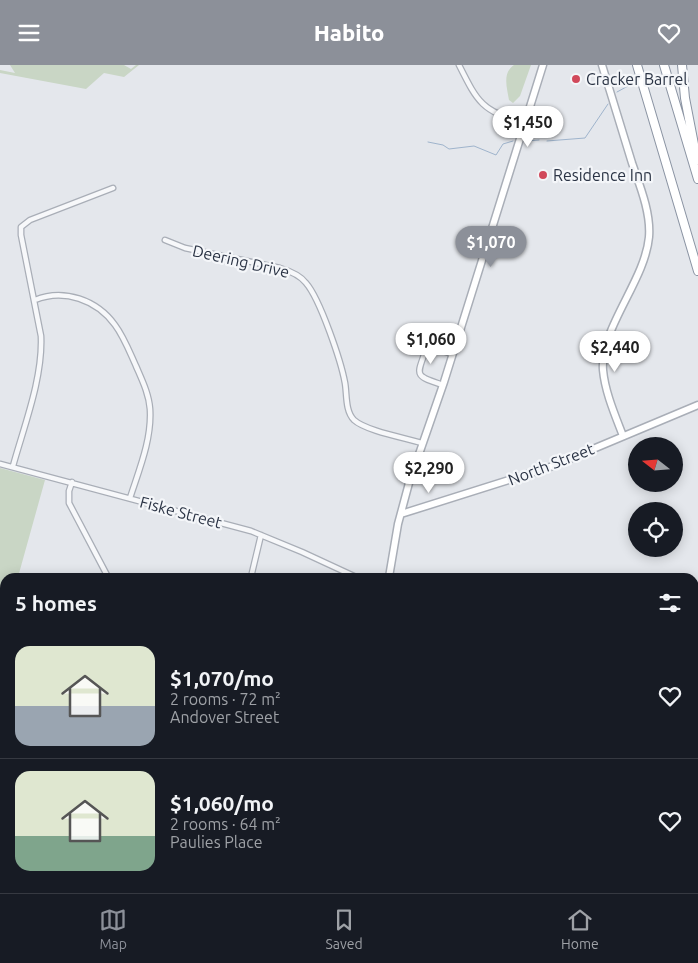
<!DOCTYPE html>
<html lang="en">
<head>
<meta charset="utf-8">
<style>
	:root { --surface:#171b24; --page:#20242c; --text:#f1f3f6; --muted:#9ea1a6; --line:#363941; --accent:#8c9099 }
	body { margin:0; font-family:Ubuntu,sans-serif; background:var(--page); color:var(--text); height:100vh; display:flex; flex-direction:column; font-size:19px; white-space:nowrap }
	* { box-sizing:border-box; margin:0 }
	p { font-size:16px; color:var(--muted) }
	.icon { flex:none; width:28px; height:28px; fill:none; stroke:currentColor; stroke-width:2; stroke-linecap:round; stroke-linejoin:round }
	.map { position:relative; flex:1; overflow:hidden }
	.side { position:absolute; left:0px; top:508px; width:699px; height:321px; display:flex; flex-direction:column; background:var(--surface); border-radius:15px 15px 0 0; box-shadow:0 2px 12px #0003 }
	.side>* { flex:none }
	.needle { width:32px; rotate:287deg }
	.fabs { position:absolute; left:628px; top:372px; display:grid; gap:10px }
	.fabs a { display:grid; place-items:center; width:55px; height:55px; border-radius:50%; background:var(--surface); box-shadow:0 2px 12px #0003; font-size:25px }
	.price { position:absolute; translate:-50% -42px; padding:0 11px; border-radius:18px; background:#fff; color:#222; font-size:16px; line-height:32px; filter:drop-shadow(0 1px 2px #0008) }
	.price::after { content:''; position:absolute; left:50%; top:30px; width:15px; height:11px; margin-left:-8px; background:inherit; clip-path:polygon(0 0,100% 0,50% 100%) }
	.price.active { background:var(--accent); color:#fff }
	ul { padding:0; list-style:none }
	li { display:flex; align-items:center; gap:15px; height:125px; padding:0 15px }
	li+li { border-top:1px solid var(--line) }
	li span { display:grid; place-items:center; flex:none; width:140px; height:100px; border-radius:15px; color:#555 }
	li>.icon { margin-inline-start:auto }
	span .icon { width:60px; height:60px; fill:#fffc; stroke-width:1 }
	li b { font-size:21px }
	h2 { display:flex; justify-content:space-between; align-items:center; height:60px; padding:0 15px; font-size:21px }
	header { display:flex; justify-content:space-between; align-items:center; height:65px; padding:0 15px; background:var(--accent); color:#fff; font-size:22px; font-weight:800 }
	.tabs { display:flex; justify-content:space-around; align-items:center; height:70px; border-top:1px solid var(--line); background:var(--surface); font-size:14px; color:var(--muted) }
	.tabs a { display:grid; justify-items:center; gap:2px }
	.tabs .active { color:var(--accent) }
	.map>svg:first-child { display:block }
	.green { fill:#c9d6c5 }
	.lines { fill:none; stroke-linecap:round; stroke-linejoin:round }
	.stream { stroke:#9fb4cc; stroke-width:1 }
	.minor-casing { stroke:#a9aeb7; stroke-width:7 }
	.secondary-casing { stroke:#a9aeb7; stroke-width:9 }
	.motorway-casing { stroke:#8b94a3; stroke-width:10 }
	.minor { stroke:#f7f8fa; stroke-width:4.5 }
	.secondary { stroke:#fff; stroke-width:6 }
	.motorway { stroke:#fff; stroke-width:8 }
	.poi-dot { fill:#d1495b; stroke:#f4f6f9; stroke-width:2 }
	.labels { text-anchor:middle; stroke-width:4.5; stroke-linejoin:round; paint-order:stroke }
	.poi-label { font-size:16px; fill:#2b3445; stroke:#f4f6f9; text-anchor:start }
	.street-label { font-size:16px; fill:#2b3445; stroke:#f4f6f9 }
</style>
</head>
<body>
<header><svg class="icon" aria-label="menu" viewBox="0 0 24 24"><path d="M4 6h16M4 12h16M4 18h16"/></svg>Habito<svg class="icon" aria-label="heart" viewBox="0 0 24 24"><path d="M12 20l-8-8c-3-5 5-10 8-4 3-6 11-1 8 4z"/></svg></header>
<div class="map">
<svg width="698" height="828" viewBox="0 0 698 828">
	<rect width="100%" height="100%" fill="#e4e7ec"/>
	<!-- green -->
	<path class="green" d="M10,0H124L131,4L136,0H139L124,12L104,8L86,24L0,8V5L15,8Z
		M514,0H531L520,31L513,38L509,35C507,23 502,8 514,0Z
		M0,403L45,415L18,512H5V551L0,550Z"/>
	<g class="lines">
		<!-- stream -->
		<path class="stream" d="M617,27L628,21
			M526,76L539,75
			M547,76L585,73L608,39
			M428,77L443,80L449,84L474,81L496,90L503,79L513,76"/>
		<!-- minor casing -->
		<g class="minor-casing">
			<path id="minor" d="M459,0C478,38 482,46 524,58
				M165,175L185,183L280,203C290,206 300,210 306,218C320,234 341,296 345,318C347,329 345,346 354,355C366,366 406,373 422,378
				M35,235C64,223 97,235 115,260C124,272 130,288 136,301C142,315 149,329 150,344C152,374 139,405 130,433
				M427,281L433,263
				M443,320C411,310 418,310 427,281L452,289
				M0,399L251,466L302,487L356,512
				M13,401C24,361 43,313 41,271L21,170V162L30,155L113,123
				M72,417L69,426V438L108,512
				M251,512L261,470
				M0,624L5,625
				M0,779H5
				M208,824H225
				M613,824L615,828
				M62,828V824"/>
		</g>
		<!-- secondary casing -->
		<g class="secondary-casing">
			<path id="secondary" d="M602,0C612,33 622,65 632,98C640,121 651,148 649,172C645,216 600,263 603,305C605,327 615,350 623,371
				M401,449L550,402L698,340
				M389,512L398,459L409,418L444,317L543,0
				M373,828L377,824"/>
		</g>
		<!-- motorway casing -->
		<g class="motorway-casing">
			<path id="motorway" d="M637,0L698,206
				M664,0L698,114
				M682,0L685,33L697,95"/>
		</g>
		<!-- minor -->
		<use href="#minor" class="minor"/>
		<!-- secondary -->
		<use href="#secondary" class="secondary"/>
		<!-- motorway -->
		<use href="#motorway" class="motorway"/>
	</g>
	<!-- markers -->
	<g class="poi-dot">
		<circle cx="576" cy="14" r="5"/>
		<circle cx="543" cy="110" r="5"/>
	</g>
	<g class="labels">
		<!-- poi labels -->
		<g class="poi-label">
			<text x="586" y="20">Cracker Barrel</text>
			<text x="553" y="116">Residence Inn</text>
		</g>
		<!-- street labels -->
		<g class="street-label">
			<text transform="translate(241 196) rotate(13)" y="6">Deering Drive</text>
			<text transform="translate(551 399) rotate(-21)" y="6">North Street</text>
			<text transform="translate(181 447) rotate(15)" y="6">Fiske Street</text>
		</g>
	</g>
</svg>
<div class="fabs">
<a><svg class="needle" viewBox="-14 -14 28 28"><path d="M0-13l5 13h-10z" fill="#e53935"/><path d="M0 13l5-13h-10z" fill="#9ea1a6"/></svg></a>
<a><svg class="icon" aria-label="locate" viewBox="0 0 24 24"><circle cx="12" cy="12" r="6"/><path d="M12 2v4M12 18v4M2 12h4M18 12h4"/></svg></a>
</div>
<b class="price" style="left:528px;top:83px">$1,450</b>
<b class="price active" style="left:491px;top:203px">$1,070</b>
<b class="price" style="left:431px;top:300px">$1,060</b>
<b class="price" style="left:615px;top:308px">$2,440</b>
<b class="price" style="left:429px;top:429px">$2,290</b>
<section class="side">
<h2>5 homes<svg class="icon" aria-label="filters" viewBox="0 0 24 24"><path d="M4 7h16M4 17h16"/><circle cx="9" cy="7" r="2"/><circle cx="15" cy="17" r="2"/></svg></h2>
<ul>
<li><span style="background:linear-gradient(#dfe7d0 60%,#9aa5b1 0)"><svg class="icon" aria-label="home" viewBox="0 0 24 24"><path d="M3 11l9-7 9 7M6 9v11h12V9"/></svg></span><div><b>$1,070/mo</b><p>2 rooms · 72 m²</p><p>Andover Street</p></div><svg class="icon" aria-label="heart" viewBox="0 0 24 24"><path d="M12 20l-8-8c-3-5 5-10 8-4 3-6 11-1 8 4z"/></svg></li>
<li><span style="background:linear-gradient(#dfe7d0 65%,#7fa58c 0)"><svg class="icon" aria-label="home" viewBox="0 0 24 24"><path d="M3 11l9-7 9 7M6 9v11h12V9"/></svg></span><div><b>$1,060/mo</b><p>2 rooms · 64 m²</p><p>Paulies Place</p></div><svg class="icon" aria-label="heart" viewBox="0 0 24 24"><path d="M12 20l-8-8c-3-5 5-10 8-4 3-6 11-1 8 4z"/></svg></li>
</ul>
</section>
</div>
<nav class="tabs">
<a class="active"><svg class="icon" aria-label="map" viewBox="0 0 24 24"><path d="M3 6l6-2 6 2 6-2v14l-6 2-6-2-6 2zM9 4v14M15 6v14"/></svg>Map</a>
<a><svg class="icon" aria-label="saved" viewBox="0 0 24 24"><path d="M7 4h10v16l-5-4-5 4z"/></svg>Saved</a>
<a><svg class="icon" aria-label="home" viewBox="0 0 24 24"><path d="M3 11l9-7 9 7M6 9v11h12V9"/></svg>Home</a>
</nav>
</body>
</html>
